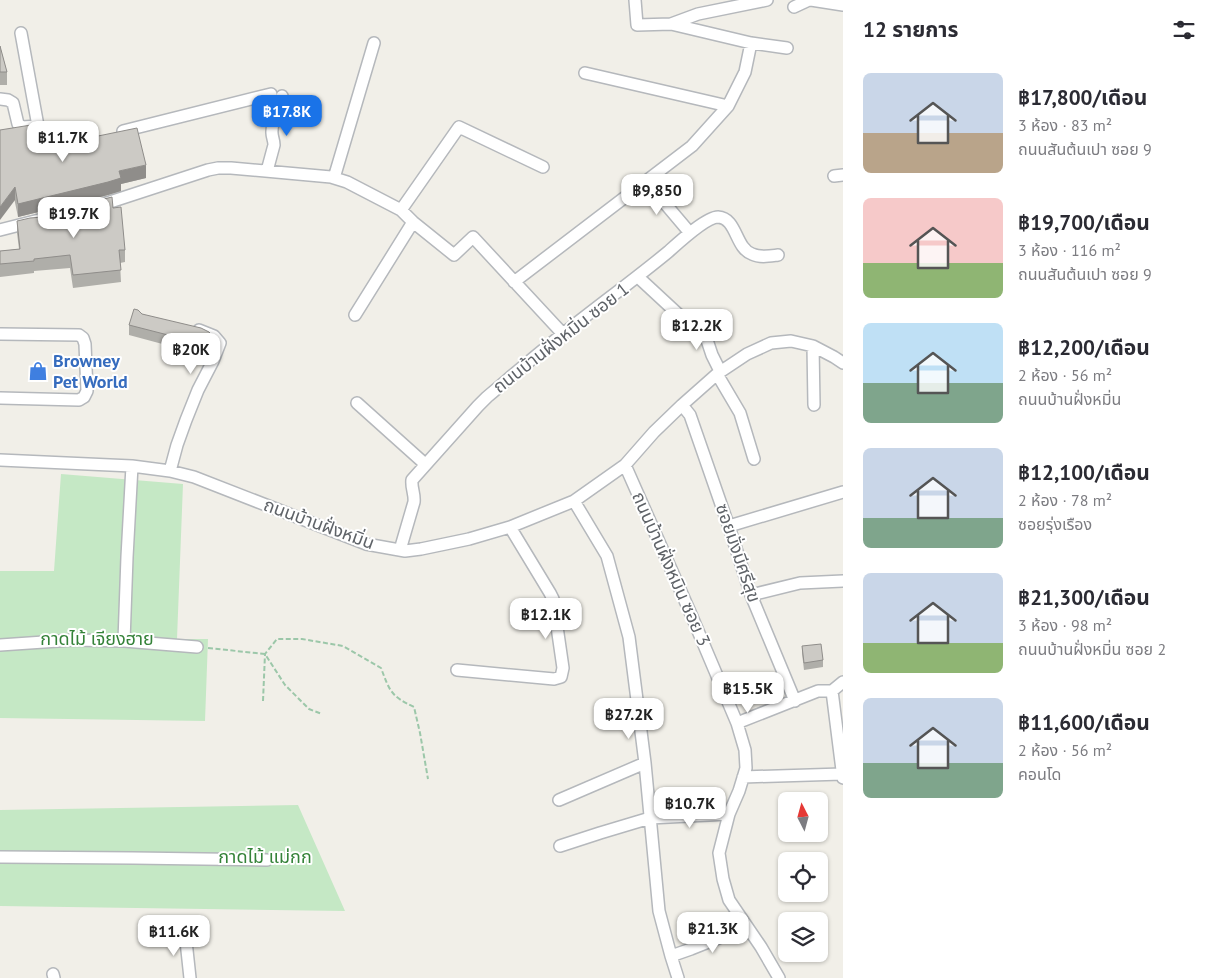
<!DOCTYPE html>
<html lang="th">
<head>
<meta charset="utf-8">
<style>
	:root { --surface:#fff; --page:#f7f7f7; --text:#2b2b33; --muted:#7c7c81; --accent:#1a73e8 }
	body { margin:0; font-family:"PT Sans","Noto Sans Thai",sans-serif; background:var(--page); color:var(--text); height:100vh; display:flex; flex-direction:column; font-size:19px; white-space:nowrap }
	* { box-sizing:border-box; margin:0 }
	p { font-size:16px; color:var(--muted) }
	.icon { flex:none; width:28px; height:28px; fill:none; stroke:currentColor; stroke-width:2; stroke-linecap:round; stroke-linejoin:round }
	.map { position:relative; flex:1; overflow:hidden }
	.details { display:flex; flex-direction:column; background:var(--surface); width:375px }
	.details>* { flex:none }
	.needle { width:32px; rotate:354deg }
	.tools { position:absolute; left:778px; top:792px; display:grid; gap:10px }
	.tools a { display:grid; place-items:center; width:50px; height:50px; border-radius:8px; background:var(--surface); box-shadow:0 1px 4px #0004; font-size:25px }
	.price { position:absolute; translate:-50% -42px; padding:0 11px; border-radius:10px; background:#fff; color:#222; font-size:16px; line-height:32px; filter:drop-shadow(0 1px 2px #0008) }
	.price::after { content:''; position:absolute; left:50%; top:30px; width:15px; height:11px; margin-left:-8px; background:inherit; clip-path:polygon(0 0,100% 0,50% 100%) }
	.price.on { background:var(--accent); color:#fff }
	ul { padding:0; list-style:none }
	li { display:flex; align-items:center; gap:15px; height:125px; padding:0 20px }
	li span { display:grid; place-items:center; flex:none; width:140px; height:100px; border-radius:8px; color:#555 }
	li>.icon { margin-inline-start:auto }
	span .icon { width:60px; height:60px; fill:#fffc; stroke-width:1 }
	li b { font-size:21px }
	h2 { display:flex; justify-content:space-between; align-items:center; height:60px; padding:0 20px; font-size:21px }
	main { display:flex; flex:1; min-height:0 }
	.map>svg:first-child { display:block }
	.green { fill:#c5e8c5 }
	.lines { fill:none; stroke-linecap:round; stroke-linejoin:round }
	.minor-casing { stroke:#b5b8bc; stroke-width:14 }
	.path { stroke:#9cc7a9; stroke-width:2; stroke-dasharray:5 2.5; stroke-linecap:butt }
	.minor { stroke:#fff; stroke-width:11 }
	.wall { fill:#afaea9 }
	.shaded-wall { fill:#8f8d8a }
	.building { fill:#cccac5; stroke:#8f8d8a }
	.labels { text-anchor:middle; stroke-width:4; stroke-linejoin:round; paint-order:stroke }
	.street-label { font-size:18px; fill:#5f6368; stroke:#fff }
	.shop-label { font-size:18px; font-weight:bold; fill:#366cbe; stroke:#fff; text-anchor:start }
	.park-label { font-size:18px; fill:#348238; stroke:#fff }
</style>
</head>
<body>
<main>
<div class="map">
<svg width="843" height="978" viewBox="0 0 843 978">
	<rect width="100%" height="100%" fill="#f1efe8"/>
	<!-- green -->
	<path class="green" d="M61,474L183,484L177,639H208L205,721L0,718V571H54Z
		M298,805L345,911L0,906V810Z"/>
	<g class="lines">
		<!-- minor casing -->
		<g class="minor-casing">
			<path id="minor" d="M635,0L637,25L671,24L751,43L787,48
				M811,0L843,5
				M794,7L809,0
				M671,24L698,14L767,0
				M21,33L38,126
				M585,73L728,106
				M0,99L8,100L13,103L18,124L22,127L38,126L45,146L50,149L61,147
				M123,131L271,94
				M267,171L274,145C274,140 272,137 272,133C271,123 279,106 282,96
				M834,176L843,175
				M334,178L374,43
				M646,181L690,233
				M401,210L459,127L543,167
				M0,230L110,202L208,170L218,168H231L331,177L347,182L401,210L413,222L454,255L473,237L563,334
				M638,277L679,315
				M514,282L692,146L728,106L745,72L751,43
				M355,315L413,222
				M700,319L712,355L720,371
				M0,334L79,335L83,338L85,344L87,391L84,397L79,400L0,398
				M813,346L814,405
				M717,374L740,413L754,459
				M357,403L425,464
				M682,405L690,415L730,530L751,595L795,701
				M0,460L132,466L170,471L194,477L366,544L405,551L421,549L469,539L510,527L574,501L625,465L654,432L682,405L717,374L747,354L771,343L791,341L813,346L834,357L843,363
				M625,465L690,612L737,723L745,750L746,768L739,791L729,814L719,853L723,879L729,900L761,947L779,978
				M170,471L177,445L186,420L198,390L213,361L220,343L214,336L199,330
				M574,501L607,556L629,637L645,763L659,911L671,956L678,978
				M729,526L843,492
				M400,550L414,502C415,494 411,488 412,480L478,406L487,397C512,376 537,354 563,334C598,306 634,280 668,252C677,244 706,217 718,217C737,218 735,248 752,254C760,258 770,256 778,255
				M751,595L800,583L843,581
				M124,641L127,557L132,466
				M0,645L73,640L124,641L197,647
				M457,670L554,679L561,677L563,668L553,599L550,593L510,527
				M843,682L832,691L843,778
				M737,723L818,691H832
				M743,777L842,774
				M559,800L645,763
				M560,846L600,833L650,818L729,814
				M0,857L133,858L267,860
				M178,929L186,941L190,978
				M671,956L691,949L746,927
				M53,974L54,978"/>
		</g>
		<!-- path -->
		<path class="path" d="M208,648L265,654L285,685L309,709L322,714
			M263,701L265,654L277,639H302L343,646L381,668C390,692 391,696 414,707L420,733L428,779"/>
		<!-- minor -->
		<use href="#minor" class="minor"/>
	</g>
	<!-- wall -->
	<path class="wall" d="M0,46L7,72V85H0Z
		M0,130L35,149L146,178L121,184V191L108,195L18,217Z
		M80,205L113,208L125,250V262L120,263L121,282L73,288L70,268L34,271V273L0,277V251L19,249L17,233V221L80,214Z
		M142,314L211,344L207,356L129,335V325Z
		M802,646L823,660V667L804,670L802,653Z"/>
	<!-- shaded-wall -->
	<path class="shaded-wall" d="M146,165V178L121,184V191L108,195L18,217V204L119,171Z
		M15,187V200L0,220V207Z
		M211,334V344L207,356V345Z"/>
	<!-- building -->
	<path class="building" d="M0,46L7,72H0Z
		M31,125L35,149L137,128L146,165L119,171L121,178L108,182L18,204L15,187L0,207V130Z
		M112,197L113,208L121,207L125,250H119L121,270L73,275L70,255L34,259V261L0,264V251L20,249L17,221L30,218L80,214V205Z
		M134,309L138,310L142,314L201,328L209,332L211,334L207,345L129,325Z
		M821,644L823,660L804,663L802,646Z"/>
	<!-- icons -->
	<defs>
		<g id="shop-bare" transform="scale(1.5)"><path d="M-5-2.5h2.3a2.7 3.5 0 0 1 5.4 0H5L5.5 6h-11ZM-1.5-2.5h3a1.5 2.3 0 0 0-3 0Z" fill="#3f7fe0" stroke="#fff" stroke-width="2.5" paint-order="stroke"/></g>
	</defs>
	<g fill-rule="evenodd">
		<use href="#shop-bare" x="38" y="371"/>
	</g>
	<g class="labels">
		<!-- street labels -->
		<g class="street-label">
			<text transform="translate(561 338) rotate(-38)" y="6">ถนนบ้านฝั่งหมิ่น ซอย 1</text>
			<text transform="translate(319 524) rotate(20)" y="6">ถนนบ้านฝั่งหมิ่น</text>
			<text transform="translate(738 553) rotate(71)" y="6">ซอยมั่งมีศรีสุข</text>
			<text transform="translate(671 569) rotate(66)" y="6">ถนนบ้านฝั่งหมิน ซอย 3</text>
		</g>
		<!-- shop labels -->
		<g class="shop-label">
			<text x="53" y="367">Browney<tspan x="53" dy="21">Pet World</tspan></text>
		</g>
		<!-- park labels -->
		<g class="park-label">
			<text x="97" y="645">กาดไม้ เจียงฮาย</text>
			<text x="265" y="863">กาดไม้ แม่กก</text>
		</g>
	</g>
</svg>
<div class="tools">
<a><svg class="needle" viewBox="-14 -14 28 28"><path d="M0-13l5 13h-10z" fill="#e53935"/><path d="M0 13l5-13h-10z" fill="#7c7c81"/></svg></a>
<a><svg class="icon" aria-label="locate" viewBox="0 0 24 24"><circle cx="12" cy="12" r="6"/><path d="M12 2v4M12 18v4M2 12h4M18 12h4"/></svg></a>
<a><svg class="icon" aria-label="layers" viewBox="0 0 24 24"><path d="M12 4l9 5-9 5-9-5zM3 14l9 5 9-5"/></svg></a>
</div>
<b class="price on" style="left:287px;top:137px">฿17.8K</b>
<b class="price" style="left:63px;top:163px">฿11.7K</b>
<b class="price" style="left:657px;top:216px">฿9,850</b>
<b class="price" style="left:74px;top:239px">฿19.7K</b>
<b class="price" style="left:697px;top:351px">฿12.2K</b>
<b class="price" style="left:191px;top:375px">฿20K</b>
<b class="price" style="left:546px;top:640px">฿12.1K</b>
<b class="price" style="left:748px;top:714px">฿15.5K</b>
<b class="price" style="left:629px;top:740px">฿27.2K</b>
<b class="price" style="left:690px;top:829px">฿10.7K</b>
<b class="price" style="left:713px;top:954px">฿21.3K</b>
<b class="price" style="left:174px;top:957px">฿11.6K</b>
</div>
<section class="details">
<h2>12 รายการ<svg class="icon" aria-label="filters" viewBox="0 0 24 24"><path d="M4 7h16M4 17h16"/><circle cx="9" cy="7" r="2"/><circle cx="15" cy="17" r="2"/></svg></h2>
<ul>
<li><span style="background:linear-gradient(#c9d6e8 60%,#b9a48a 0)"><svg class="icon" aria-label="home" viewBox="0 0 24 24"><path d="M3 11l9-7 9 7M6 9v11h12V9"/></svg></span><div><b>฿17,800/เดือน</b><p>3 ห้อง · 83 m²</p><p>ถนนสันต้นเปา ซอย 9</p></div></li>
<li><span style="background:linear-gradient(#f6c9c9 65%,#8fb573 0)"><svg class="icon" aria-label="home" viewBox="0 0 24 24"><path d="M3 11l9-7 9 7M6 9v11h12V9"/></svg></span><div><b>฿19,700/เดือน</b><p>3 ห้อง · 116 m²</p><p>ถนนสันต้นเปา ซอย 9</p></div></li>
<li><span style="background:linear-gradient(#bfe0f5 60%,#7fa58c 0)"><svg class="icon" aria-label="home" viewBox="0 0 24 24"><path d="M3 11l9-7 9 7M6 9v11h12V9"/></svg></span><div><b>฿12,200/เดือน</b><p>2 ห้อง · 56 m²</p><p>ถนนบ้านฝั่งหมิ่น</p></div></li>
<li><span style="background:linear-gradient(#c9d6e8 70%,#7fa58c 0)"><svg class="icon" aria-label="home" viewBox="0 0 24 24"><path d="M3 11l9-7 9 7M6 9v11h12V9"/></svg></span><div><b>฿12,100/เดือน</b><p>2 ห้อง · 78 m²</p><p>ซอยรุ่งเรือง</p></div></li>
<li><span style="background:linear-gradient(#c9d6e8 70%,#8fb573 0)"><svg class="icon" aria-label="home" viewBox="0 0 24 24"><path d="M3 11l9-7 9 7M6 9v11h12V9"/></svg></span><div><b>฿21,300/เดือน</b><p>3 ห้อง · 98 m²</p><p>ถนนบ้านฝั่งหมิ่น ซอย 2</p></div></li>
<li><span style="background:linear-gradient(#c9d6e8 65%,#7fa58c 0)"><svg class="icon" aria-label="home" viewBox="0 0 24 24"><path d="M3 11l9-7 9 7M6 9v11h12V9"/></svg></span><div><b>฿11,600/เดือน</b><p>2 ห้อง · 56 m²</p><p>คอนโด</p></div></li>
</ul>
</section>
</main>
</body>
</html>
